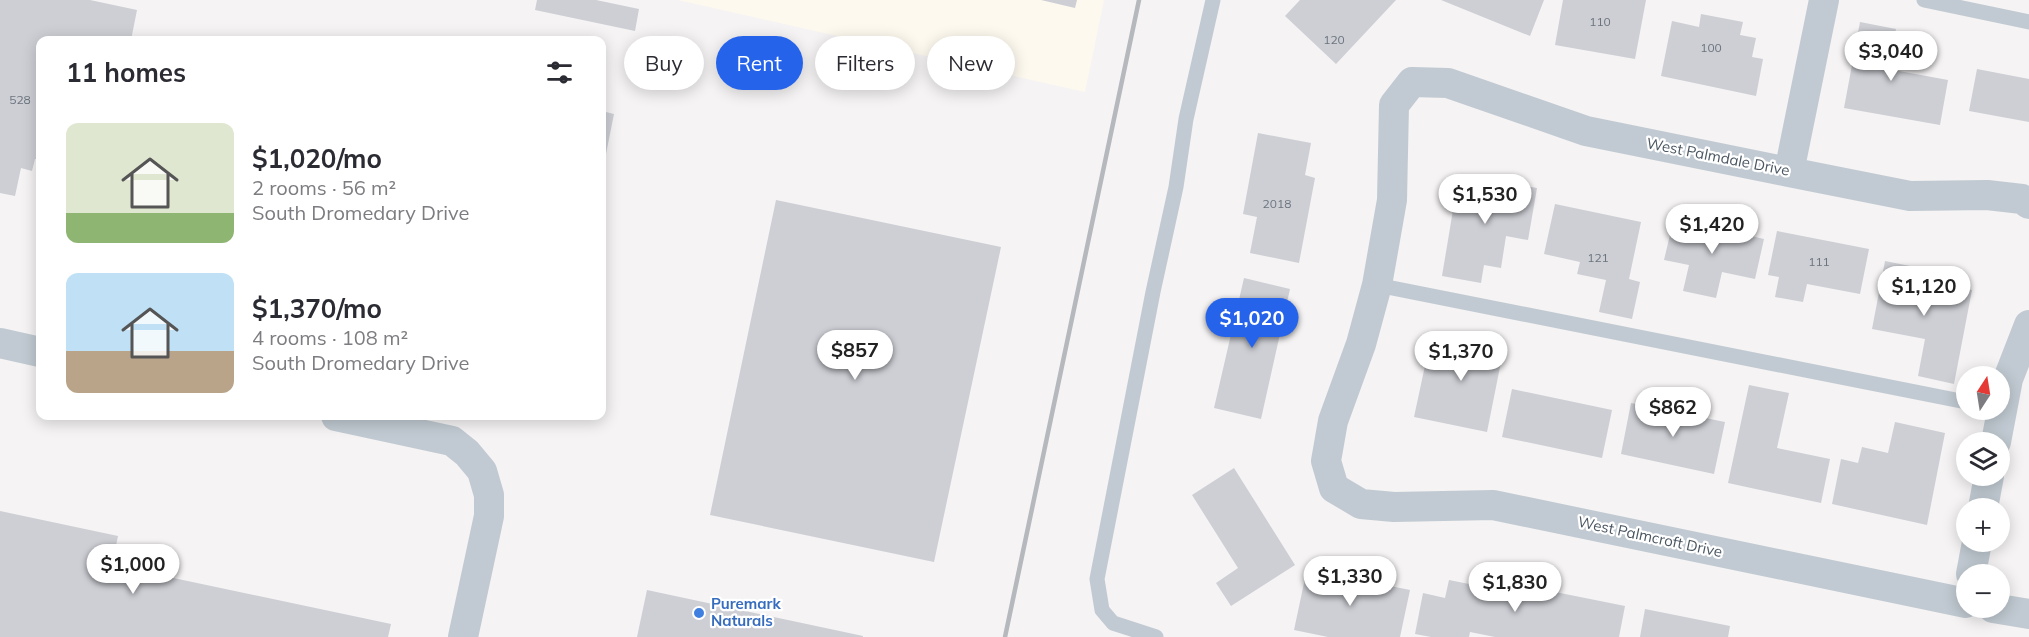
<!DOCTYPE html>
<html lang="en">
<head>
<meta charset="utf-8">
<style>
	:root { --surface:#fff; --page:#f7f7f7; --text:#2b2b33; --muted:#7c7c81; --accent:#2563eb }
	body { margin:0; font-family:Mulish,sans-serif; background:var(--page); color:var(--text); height:100vh; display:flex; flex-direction:column; font-size:22px; white-space:nowrap }
	* { box-sizing:border-box; margin:0 }
	p { font-size:20px; color:var(--muted) }
	.icon { flex:none; width:33px; height:33px; fill:none; stroke:currentColor; stroke-width:2; stroke-linecap:round; stroke-linejoin:round }
	.map { position:relative; flex:1; overflow:hidden }
	.side { position:absolute; left:36px; top:36px; width:570px; height:384px; display:flex; flex-direction:column; background:var(--surface); border-radius:12px; box-shadow:0 3px 15px #0003 }
	.side>* { flex:none }
	.hud { position:absolute; left:624px; top:36px; width:570px; height:54px; display:flex; gap:12px }
	.needle { width:39px; rotate:12deg }
	.controls { position:absolute; left:1956px; top:366px; display:grid; gap:12px }
	.controls a { display:grid; place-items:center; width:54px; height:54px; border-radius:50%; background:var(--surface); box-shadow:0 3px 15px #0003; font-size:30px }
	.price { position:absolute; translate:-50% -51px; padding:0 14px; border-radius:21px; background:#fff; color:#222; font-size:20px; line-height:39px; filter:drop-shadow(0 2px 3px #0008) }
	.price::after { content:''; position:absolute; left:50%; top:36px; width:18px; height:14px; margin-left:-9px; background:inherit; clip-path:polygon(0 0,100% 0,50% 100%) }
	.price.current { background:var(--accent); color:#fff }
	ul { padding:0; list-style:none }
	li { display:flex; align-items:center; gap:18px; height:150px; padding:0 30px }
	li span { display:grid; place-items:center; flex:none; width:168px; height:120px; border-radius:12px; color:#555 }
	li>.icon { margin-inline-start:auto }
	span .icon { width:72px; height:72px; fill:#fffc; stroke-width:1 }
	li b { font-size:26px }
	h2 { display:flex; justify-content:space-between; align-items:center; height:72px; padding:0 30px; font-size:26px }
	.chip { padding:0 21px; border-radius:27px; background:var(--surface); box-shadow:0 3px 15px #0003; font-size:21px; line-height:54px }
	.chip.current { background:var(--accent); color:#fff }
	.map>svg:first-child { display:block }
	.commercial { fill:#fdf9ef }
	.building { fill:#cdcfd5 }
	.lines { fill:none; stroke-linecap:round; stroke-linejoin:round }
	.service { stroke:#c1cad2; stroke-width:15 }
	.minor { stroke:#c1cad2; stroke-width:30 }
	.rail { stroke:#b5b8bd; stroke-width:4.5 }
	.shop-dot { fill:#3f7fe0; stroke:#fff; stroke-width:2 }
	.labels { text-anchor:middle; stroke-width:4.5; stroke-linejoin:round; paint-order:stroke }
	.number-label { font-size:12px; fill:#6b747e }
	.street-label { font-size:15px; fill:#4a5661; stroke:#fff }
	.shop-label { font-size:15px; font-weight:bold; fill:#366cbe; stroke:#fff; text-anchor:start }
</style>
</head>
<body>
<div class="map">
<svg width="2029" height="637" viewBox="0 0 2029 637">
	<rect width="100%" height="100%" fill="#f5f3f3"/>
	<!-- commercial -->
	<path class="commercial" d="M678,0H1104L1085,92Z"/>
	<!-- building -->
	<path class="building" d="M0,0H90L137,10L131,40H40V160L35,159L32,171L21,168L15,196L0,193Z
		M537,0H596L639,9L635,31L535,10Z
		M1041,0H1077L1075,8Z
		M1300,0H1396L1336,64L1285,16Z
		M1441,0H1544L1530,36Z
		M1563,0H1646L1635,59L1555,45Z
		M1701,14L1743,22L1740,35L1756,38L1752,57L1763,59L1756,96L1661,76L1672,21L1699,27Z
		M1860,22L1896,29L1888,69L1948,80L1940,125L1844,108Z
		M1977,69L2029,79V122L1969,111Z
		M602,111L614,114L603,169L602,168Z
		M1258,133L1311,143L1305,175L1315,178L1299,263L1250,253L1257,217L1243,214Z
		M1459,174L1537,188L1528,240L1506,236L1501,268L1484,265L1481,283L1442,276Z
		M776,200L1001,247L934,562L710,515Z
		M1555,204L1641,222L1629,279L1640,282L1632,319L1599,312L1606,280L1577,274L1580,262L1544,254Z
		M1674,218L1764,239L1755,279L1722,272L1716,298L1683,291L1689,265L1664,260Z
		M1777,231L1869,249L1860,294L1807,284L1803,302L1775,297L1779,277L1768,275Z
		M1885,261L1920,268L1917,279L1972,290L1954,384L1918,376L1925,339L1872,329Z
		M1244,278L1290,289L1261,419L1214,408Z
		M1455,331L1505,342L1487,432L1414,417L1429,347L1451,351Z
		M1749,385L1789,393L1777,448L1830,459L1821,503L1728,483Z
		M1512,389L1612,410L1602,458L1502,437Z
		M1631,403L1725,422L1714,474L1621,454Z
		M1895,422L1945,433L1927,525L1832,504L1841,459L1858,463L1862,447L1888,453Z
		M1234,468L1295,565L1231,606L1216,583L1238,568L1192,495Z
		M0,511L118,536L112,565L391,624L388,637H0Z
		M1307,569L1410,590L1400,637H1328L1294,630Z
		M1481,577L1625,606L1619,637H1495L1470,632L1469,637H1431L1415,634L1423,593L1445,598L1449,580L1479,586Z
		M647,590L863,636V637H637Z
		M1645,609L1730,626L1728,637H1640Z"/>
	<g class="lines">
		<!-- service -->
		<path class="service" d="M1924,0L2029,22
			M1377,285L1966,402
			M1156,637L1113,623L1102,610L1097,579L1153,292L1176,187L1186,119L1213,0"/>
		<!-- minor -->
		<path class="minor" d="M1789,172L1824,0
			M0,343L40,352
			M336,416L452,441L467,453L482,471L489,495V516L463,637
			M1996,442L2008,379L2029,325
			M1983,508L1989,476
			M1971,574L1977,542
			M1966,603L1493,505L1394,507L1361,504L1334,488L1326,461L1333,421L1361,344L1377,285L1392,200L1394,105L1412,82L1448,83L1586,131L1789,172L1910,196L1987,195L2022,199L2029,204
			M1993,608L2029,614"/>
		<!-- rail -->
		<path class="rail" d="M1005,637L1139,0"/>
	</g>
	<!-- markers -->
	<circle class="shop-dot" cx="699" cy="613" r="6"/>
	<g class="labels">
		<!-- number labels -->
		<g class="number-label">
			<text x="1600" y="26">110</text>
			<text x="1334" y="44">120</text>
			<text x="1711" y="52">100</text>
			<text x="20" y="104">528</text>
			<text x="1277" y="208">2018</text>
			<text x="1598" y="262">121</text>
			<text x="1819" y="266">111</text>
		</g>
		<!-- street labels -->
		<g class="street-label">
			<text transform="translate(1718 157) rotate(11)" y="5">West Palmdale Drive</text>
			<text transform="translate(1650 537) rotate(12)" y="5">West Palmcroft Drive</text>
		</g>
		<!-- shop labels -->
		<g class="shop-label">
			<text x="711" y="609">Puremark<tspan x="711" dy="17">Naturals</tspan></text>
		</g>
	</g>
</svg>
<div class="controls">
<a><svg class="needle" viewBox="-14 -14 28 28"><path d="M0-13l5 13h-10z" fill="#e53935"/><path d="M0 13l5-13h-10z" fill="#7c7c81"/></svg></a>
<a><svg class="icon" aria-label="layers" viewBox="0 0 24 24"><path d="M12 4l9 5-9 5-9-5zM3 14l9 5 9-5"/></svg></a>
<a>+</a>
<a>−</a>
</div>
<b class="price" style="left:1891px;top:82px">$3,040</b>
<b class="price" style="left:1485px;top:225px">$1,530</b>
<b class="price" style="left:1712px;top:255px">$1,420</b>
<b class="price" style="left:1924px;top:317px">$1,120</b>
<b class="price current" style="left:1252px;top:349px">$1,020</b>
<b class="price" style="left:855px;top:381px">$857</b>
<b class="price" style="left:1461px;top:382px">$1,370</b>
<b class="price" style="left:1673px;top:438px">$862</b>
<b class="price" style="left:133px;top:595px">$1,000</b>
<b class="price" style="left:1350px;top:607px">$1,330</b>
<b class="price" style="left:1515px;top:613px">$1,830</b>
<div class="hud">
<a class="chip">Buy</a>
<a class="chip current">Rent</a>
<a class="chip">Filters</a>
<a class="chip">New</a>
</div>
<section class="side">
<h2>11 homes<svg class="icon" aria-label="filters" viewBox="0 0 24 24"><path d="M4 7h16M4 17h16"/><circle cx="9" cy="7" r="2"/><circle cx="15" cy="17" r="2"/></svg></h2>
<ul>
<li><span style="background:linear-gradient(#dfe7d0 75%,#8fb573 0)"><svg class="icon" aria-label="home" viewBox="0 0 24 24"><path d="M3 11l9-7 9 7M6 9v11h12V9"/></svg></span><div><b>$1,020/mo</b><p>2 rooms · 56 m²</p><p>South Dromedary Drive</p></div></li>
<li><span style="background:linear-gradient(#bfe0f5 65%,#b9a48a 0)"><svg class="icon" aria-label="home" viewBox="0 0 24 24"><path d="M3 11l9-7 9 7M6 9v11h12V9"/></svg></span><div><b>$1,370/mo</b><p>4 rooms · 108 m²</p><p>South Dromedary Drive</p></div></li>
</ul>
</section>
</div>
</body>
</html>
